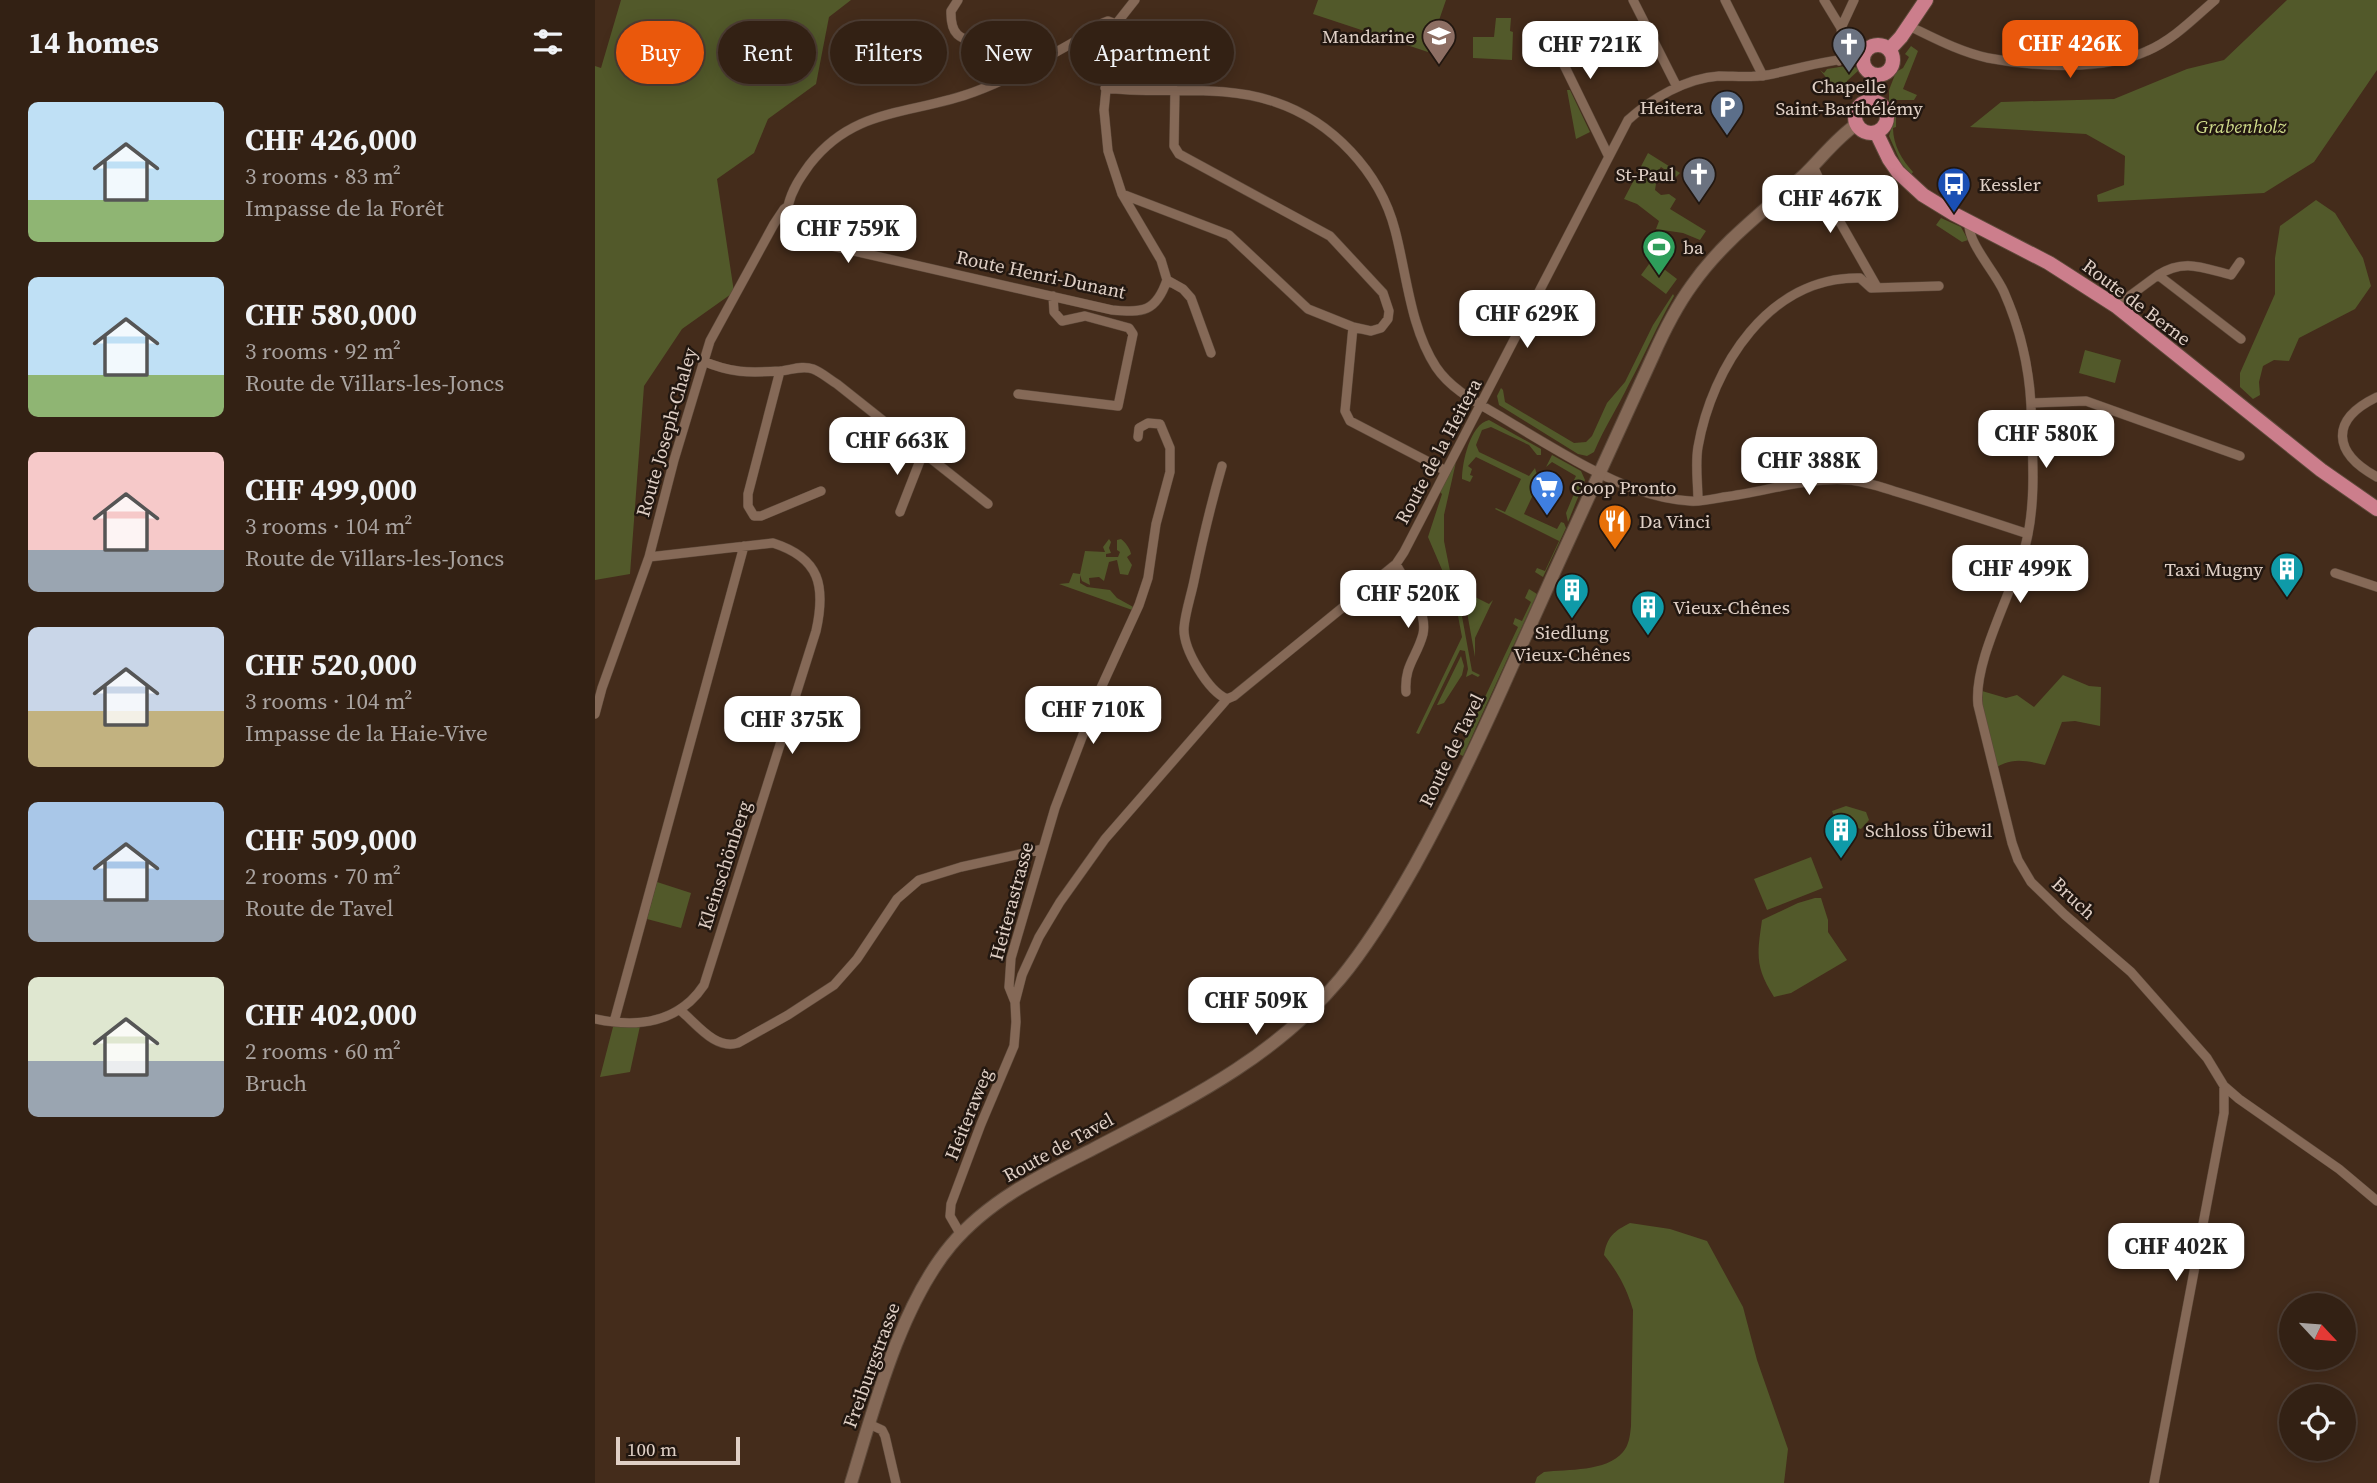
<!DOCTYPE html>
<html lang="en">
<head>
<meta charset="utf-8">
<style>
	:root { --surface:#332114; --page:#3e2e22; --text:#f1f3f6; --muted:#a9a3a0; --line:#4e3e34; --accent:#ea580c }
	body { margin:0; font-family:"Source Serif 4",serif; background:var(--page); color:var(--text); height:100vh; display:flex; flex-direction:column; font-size:26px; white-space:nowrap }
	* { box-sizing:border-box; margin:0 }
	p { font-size:23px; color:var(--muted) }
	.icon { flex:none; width:38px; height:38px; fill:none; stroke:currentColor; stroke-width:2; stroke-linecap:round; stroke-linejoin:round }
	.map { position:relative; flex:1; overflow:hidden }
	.drawer { display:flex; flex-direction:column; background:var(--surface); width:595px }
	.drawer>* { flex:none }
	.top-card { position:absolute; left:21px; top:21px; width:665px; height:63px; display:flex; gap:14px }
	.needle { width:46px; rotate:116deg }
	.tools { position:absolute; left:1684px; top:1293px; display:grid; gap:14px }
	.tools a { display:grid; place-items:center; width:77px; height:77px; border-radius:50%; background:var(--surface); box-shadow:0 4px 18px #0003,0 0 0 2px var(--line); font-size:35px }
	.scale { position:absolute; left:21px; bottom:18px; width:124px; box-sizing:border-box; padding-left:7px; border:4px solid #e0d0c6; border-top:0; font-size:19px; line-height:24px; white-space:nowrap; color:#e0d0c6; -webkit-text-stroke:5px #221710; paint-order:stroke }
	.price { position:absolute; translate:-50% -60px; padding:0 16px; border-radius:14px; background:#fff; color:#222; font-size:23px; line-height:46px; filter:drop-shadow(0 2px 4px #0008) }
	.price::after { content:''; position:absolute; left:50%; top:42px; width:21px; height:16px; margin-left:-10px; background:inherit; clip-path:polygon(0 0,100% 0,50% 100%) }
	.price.on { background:var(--accent); color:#fff }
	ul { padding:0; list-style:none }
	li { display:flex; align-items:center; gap:21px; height:175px; padding:0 28px }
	li span { display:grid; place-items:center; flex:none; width:196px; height:140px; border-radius:10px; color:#555 }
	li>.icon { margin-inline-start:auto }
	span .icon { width:84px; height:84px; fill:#fffc; stroke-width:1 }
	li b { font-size:30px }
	h2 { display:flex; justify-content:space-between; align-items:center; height:84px; padding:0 28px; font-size:30px }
	.pill { padding:0 24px; border-radius:32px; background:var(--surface); box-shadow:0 4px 18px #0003,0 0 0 2px var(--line); font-size:24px; line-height:63px }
	.pill.on { background:var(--accent); color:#fff }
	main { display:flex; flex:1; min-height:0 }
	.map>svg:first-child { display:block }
	.green { fill:#52592a }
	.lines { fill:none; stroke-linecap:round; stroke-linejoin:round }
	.minor-casing { stroke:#5d493a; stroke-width:10 }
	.secondary-casing { stroke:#5d493a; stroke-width:14 }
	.primary-casing { stroke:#5d493a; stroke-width:16 }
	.minor { stroke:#856957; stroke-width:9 }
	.secondary { stroke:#856957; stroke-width:12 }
	.primary { stroke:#cc7e8c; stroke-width:14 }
	.labels { text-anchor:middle; stroke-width:5; stroke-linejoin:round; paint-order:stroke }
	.poi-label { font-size:19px; fill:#e0d0c6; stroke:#221710; text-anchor:start }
	.park-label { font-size:19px; font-style:italic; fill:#d0dc8b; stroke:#221710 }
	.street-label { font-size:19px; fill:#e0d0c6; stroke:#221710 }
</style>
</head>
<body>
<main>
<section class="drawer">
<h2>14 homes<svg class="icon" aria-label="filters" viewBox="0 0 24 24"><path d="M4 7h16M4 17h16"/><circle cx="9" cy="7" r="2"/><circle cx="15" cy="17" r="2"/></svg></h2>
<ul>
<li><span style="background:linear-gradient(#bfe0f5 70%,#8fb573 0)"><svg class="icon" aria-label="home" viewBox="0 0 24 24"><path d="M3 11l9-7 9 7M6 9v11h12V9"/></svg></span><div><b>CHF 426,000</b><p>3 rooms · 83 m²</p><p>Impasse de la Forêt</p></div></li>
<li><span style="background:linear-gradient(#bfe0f5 70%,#8fb573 0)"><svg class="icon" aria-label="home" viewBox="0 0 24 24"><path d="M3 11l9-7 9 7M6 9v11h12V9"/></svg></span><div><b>CHF 580,000</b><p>3 rooms · 92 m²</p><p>Route de Villars-les-Joncs</p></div></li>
<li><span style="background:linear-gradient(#f6c9c9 70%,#9aa5b1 0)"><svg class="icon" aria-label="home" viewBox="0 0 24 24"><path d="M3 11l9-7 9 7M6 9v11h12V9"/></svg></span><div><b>CHF 499,000</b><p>3 rooms · 104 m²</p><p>Route de Villars-les-Joncs</p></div></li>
<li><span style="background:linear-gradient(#c9d6e8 60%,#c2b280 0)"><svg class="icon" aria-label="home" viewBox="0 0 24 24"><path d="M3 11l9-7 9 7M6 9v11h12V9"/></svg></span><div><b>CHF 520,000</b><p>3 rooms · 104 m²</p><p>Impasse de la Haie-Vive</p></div></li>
<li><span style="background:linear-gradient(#a9c7e8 70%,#9aa5b1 0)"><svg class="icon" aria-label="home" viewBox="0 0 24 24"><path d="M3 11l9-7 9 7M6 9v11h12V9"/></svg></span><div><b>CHF 509,000</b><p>2 rooms · 70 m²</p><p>Route de Tavel</p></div></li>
<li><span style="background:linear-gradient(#dfe7d0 60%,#9aa5b1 0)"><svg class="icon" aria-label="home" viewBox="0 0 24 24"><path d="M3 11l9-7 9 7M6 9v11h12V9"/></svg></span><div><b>CHF 402,000</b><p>2 rooms · 60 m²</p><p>Bruch</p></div></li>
</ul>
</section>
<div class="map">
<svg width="1782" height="1483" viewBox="0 0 1782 1483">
	<rect width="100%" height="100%" fill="#442c1b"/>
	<!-- green -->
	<path class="green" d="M26,0H256L234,17L221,84L173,119L159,153L122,179L139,292L87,329L49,386L35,574L0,580V66L6,68Z
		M723,0H851L833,52L718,14Z
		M1692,0H1782V70L1719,162L1669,193L1503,202L1502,195L1529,185L1530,156L1491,134L1375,127L1406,102L1519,99L1592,69L1629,60Z
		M901,18H916L915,31L918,32L917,60L878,58V37H899Z
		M535,26L541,27L591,64L599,82H530L526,72L520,71L521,65L524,66L526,56L523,55L526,45L530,47L532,41L527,42Z
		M1316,46L1323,51L1308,89L1322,95L1319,100H1298V106H1301V127L1298,128C1298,145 1307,160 1318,172L1316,175L1306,163L1294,136L1299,120L1294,100V90L1301,72L1308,68L1314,57L1310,54Z
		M1257,65L1264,70L1252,81V87L1243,92L1225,70L1229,73L1232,69Z
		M972,90H975L995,132L981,139Z
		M1053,153L1085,173L1081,177L1066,167L1063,171L1060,190L1066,195L1074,194L1081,199L1075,209L1111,231L1105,240L1088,233L1061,229L1064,221L1042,204L1029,199Z
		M1721,200L1740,213L1768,258L1776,286L1760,309L1704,338L1694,361L1679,360L1668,366L1664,382L1665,395L1658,399L1645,387V373L1680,294V258L1685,226Z
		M1346,218L1366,227L1373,240L1367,242L1341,225Z
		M1057,260L1082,279L1071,294L1046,275Z
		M1078,294L1079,296C1062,325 1050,355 1034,384C1023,407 1009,428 999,452L992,456L983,454L904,405L902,396L906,388L908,390L910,402L979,443L991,442L997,436L1012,403L1030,382L1058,325Z
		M1490,350L1526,360L1520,383L1484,373Z
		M894,420L946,449V455H942L934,445L896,427L887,430L881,445L884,452L934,476L940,468L944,482L929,514L962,529L966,522L969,523L971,528L948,577L940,572L942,568L950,571L964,541L900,509L901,508L910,512L926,479L881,457L873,466L877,469L875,475L878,476L875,482L867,479C867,463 875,424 894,420Z
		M957,455L986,471L990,480L973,522L971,513L981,489L978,482L981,476L957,462L951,467Z
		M861,462L849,515V541L855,571L862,589L877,671L885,675L883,677L877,674L871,677L873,669L870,651L865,650L824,734L821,733L867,637L860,600L833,537L847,494L845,492Z
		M514,539L516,542L514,548L516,553L511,554V557H523L525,552L522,550V540L526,539C530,542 535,548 536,554L532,557L537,565L533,575L525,574L522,560L514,562L509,581L504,577L494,578L495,585L487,581L485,575V583L492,587L515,590L522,598L540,608V611L464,584L474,583L478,573L485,574L490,551L510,552L508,547Z
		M867,584L880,591L878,596L894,604L898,600L880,638V657Z
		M934,589L942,594L868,756L860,752L862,749L865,750L923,627L918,624L920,618L927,621L936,602L930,598Z
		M866,656L869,666L867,675L849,703L843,705H842Z
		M1468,675L1494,686L1506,687L1505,726L1480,721L1467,722L1450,765C1432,761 1419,757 1402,767L1388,711L1387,691L1411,698L1422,695L1439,707Z
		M1251,806L1271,812L1274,820L1266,829L1241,822L1237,811Z
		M1216,857L1228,888L1172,910L1159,879Z
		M62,882L96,893L86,928L52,919Z
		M1220,898H1226L1233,920V932L1252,960L1196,993L1179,997C1160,967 1162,955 1167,920L1203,903Z
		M45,1026L35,1072L5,1077L18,1027Z
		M1035,1223L1075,1229L1112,1241L1148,1307L1162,1360L1193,1449L1189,1483H940L942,1477L949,1472C973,1469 1011,1472 1028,1452C1034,1445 1035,1436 1036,1426L1038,1310C1032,1289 1023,1272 1009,1255C1012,1237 1019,1231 1035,1223Z"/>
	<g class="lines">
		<!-- minor casing -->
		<g class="minor-casing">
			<path id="minor" d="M363,0L356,11C355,44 374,38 397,48C407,52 413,66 417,75
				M1038,0L1082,87
				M1130,0L1168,76
				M1229,0L1246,28L1272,50
				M521,24L513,21L508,23L505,28L507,35L514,38L521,35L522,30L521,24L540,0
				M950,26L1013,155
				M1314,26C1339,38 1365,52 1393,58C1440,67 1508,71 1552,51C1578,40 1599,18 1620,0
				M1246,28L1259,0
				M516,38L509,110L513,151L527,194L566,260L572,280L588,289L596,298L616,353
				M1244,61L1248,47L1246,28
				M510,88C567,95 625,83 680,102C737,121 785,172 800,230C812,275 815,327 841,367C857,391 885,404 908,418C936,435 964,452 992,467C1024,484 1058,499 1095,501C1106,502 1118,499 1129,497C1170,492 1211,477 1253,480C1269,481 1286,487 1302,492C1346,505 1390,520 1433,534
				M580,90L579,146L584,154L735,236L788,293L794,311L793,319L786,328L776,331L758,327
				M1218,166L1241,215L1282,287
				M527,194L634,235L713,309L758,327L750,411L755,421L851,471
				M193,206C198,227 207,237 228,244L517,310C548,313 561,312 572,280
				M1374,222C1372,243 1400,271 1409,292C1424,326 1434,367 1436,405C1437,450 1442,499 1431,543C1419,590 1378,660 1383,705L1417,843L1423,860L1436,882L1470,915L1536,972L1612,1058L1629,1086V1113L1559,1483
				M1563,275C1589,258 1608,268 1636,275L1645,262
				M1521,306L1563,275L1646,339
				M108,361C136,373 153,373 185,371C196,370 207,365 218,369C226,372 234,379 242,384L393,504
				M185,371L153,494V506L159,516H166L226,491
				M423,394L523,406L538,334L534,328L490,316L467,321L459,312L458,296
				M1782,397C1734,420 1738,453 1782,477
				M1436,403L1491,401L1645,456
				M627,466C616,504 607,542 599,581C596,596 590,613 589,628C588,649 613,691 632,699L639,696L801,564L809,552L1033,120C1056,99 1091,78 1124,76C1140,76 1156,78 1172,75C1200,70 1240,56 1268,60
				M1103,501C1103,484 1100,464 1103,447C1117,367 1174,276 1265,278L1276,288L1344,286
				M305,512L328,453
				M801,564C811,583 833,611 828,634C822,657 809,665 811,692
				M1740,573L1782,587
				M0,714L7,688L54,557L79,460L115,341L179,224L189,209L193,206C197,189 205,178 215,164C260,106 318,115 379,92C420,77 457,54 495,33L505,31
				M420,1002L414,987L416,958L460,808L505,690L544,605L553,578L561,524L575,472V448L565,424L553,423L544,428L543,437
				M86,1011C102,1024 120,1050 143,1043L193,1015L239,985L262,959L302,899L324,880L366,867L448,849
				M0,1019C42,1028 84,1023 109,985L221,631C231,586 225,558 178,543L54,557
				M19,1022L149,546
				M1629,1086L1644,1099L1744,1169L1782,1201
				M366,1235L355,1216L356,1204L386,1124L419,1046L421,1022L420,1002L427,975L444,937L465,902L510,839L632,699
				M274,1424L287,1430L290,1436L301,1483"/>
		</g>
		<!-- secondary casing -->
		<g class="secondary-casing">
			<path id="secondary" d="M256,1483C279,1408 305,1306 356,1245C394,1200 446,1175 498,1149C590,1101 677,1060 745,979C774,944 798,904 820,865C856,800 888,732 918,664C964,561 1011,458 1058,356C1069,331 1081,307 1097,285C1127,242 1169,211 1208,176C1226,159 1241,138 1262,124"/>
		</g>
		<!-- primary casing -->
		<g class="primary-casing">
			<path id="primary" d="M1268 60a15 15 0 1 1 30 0a15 15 0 1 1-30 0Z
				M1294,50L1306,37L1331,0
				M1260 117a16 16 0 1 1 32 0a16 16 0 1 1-32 0Z
				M1281,132L1294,159L1303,172L1328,195L1359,214L1454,263L1521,306L1726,470L1782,509"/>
		</g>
		<!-- minor -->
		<use href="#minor" class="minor"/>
		<!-- secondary -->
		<use href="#secondary" class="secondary"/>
		<!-- primary -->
		<use href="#primary" class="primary"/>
	</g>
	<!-- icons -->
	<defs>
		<g id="school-pin" transform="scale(1.75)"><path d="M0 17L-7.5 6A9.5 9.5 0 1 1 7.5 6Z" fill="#8d6e63" stroke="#221710"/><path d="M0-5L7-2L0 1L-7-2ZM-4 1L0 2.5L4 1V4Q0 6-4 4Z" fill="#fff"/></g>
		<g id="church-pin" transform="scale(1.75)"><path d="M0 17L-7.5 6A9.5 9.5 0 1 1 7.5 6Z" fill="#6b7280" stroke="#221710"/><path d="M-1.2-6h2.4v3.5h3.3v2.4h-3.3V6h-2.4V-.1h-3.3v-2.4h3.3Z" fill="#fff"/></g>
		<g id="parking-pin" transform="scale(1.75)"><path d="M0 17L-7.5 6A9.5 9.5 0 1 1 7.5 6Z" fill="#5c6f8a" stroke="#221710"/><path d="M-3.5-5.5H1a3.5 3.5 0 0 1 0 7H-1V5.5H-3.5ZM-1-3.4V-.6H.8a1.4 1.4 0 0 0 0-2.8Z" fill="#fff"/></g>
		<g id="bus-pin" transform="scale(1.75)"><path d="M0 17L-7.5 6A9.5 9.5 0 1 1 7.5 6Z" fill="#1a4fb4" stroke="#221710"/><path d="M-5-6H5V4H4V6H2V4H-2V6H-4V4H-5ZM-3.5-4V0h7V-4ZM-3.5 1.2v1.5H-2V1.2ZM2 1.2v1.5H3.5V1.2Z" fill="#fff"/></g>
		<g id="stadium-pin" transform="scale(1.75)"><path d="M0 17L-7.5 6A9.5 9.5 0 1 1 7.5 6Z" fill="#2e9e5b" stroke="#221710"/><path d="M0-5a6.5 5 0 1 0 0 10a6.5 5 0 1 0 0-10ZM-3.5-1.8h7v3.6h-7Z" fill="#fff"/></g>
		<g id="supermarket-pin" transform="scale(1.75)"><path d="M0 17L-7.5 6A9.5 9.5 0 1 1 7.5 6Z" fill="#3f7fe0" stroke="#221710"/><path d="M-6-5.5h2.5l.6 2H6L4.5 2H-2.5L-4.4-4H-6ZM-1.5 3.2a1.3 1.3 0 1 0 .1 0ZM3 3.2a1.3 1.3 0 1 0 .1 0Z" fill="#fff"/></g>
		<g id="restaurant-pin" transform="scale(1.75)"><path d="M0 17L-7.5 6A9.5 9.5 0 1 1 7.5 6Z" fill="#e8710a" stroke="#221710"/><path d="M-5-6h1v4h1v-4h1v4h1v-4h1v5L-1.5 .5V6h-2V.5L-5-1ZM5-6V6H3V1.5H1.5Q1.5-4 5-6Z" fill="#fff"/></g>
		<g id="building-pin" transform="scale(1.75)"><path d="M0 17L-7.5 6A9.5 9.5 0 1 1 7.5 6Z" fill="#0f9aa8" stroke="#221710"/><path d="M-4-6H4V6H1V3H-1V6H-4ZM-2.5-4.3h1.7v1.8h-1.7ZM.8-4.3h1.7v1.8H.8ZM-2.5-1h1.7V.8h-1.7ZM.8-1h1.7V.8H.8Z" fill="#fff"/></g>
	</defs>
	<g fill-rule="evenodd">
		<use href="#school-pin" x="844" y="36"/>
		<use href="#church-pin" x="1254" y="44"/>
		<use href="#parking-pin" x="1132" y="107"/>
		<use href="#church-pin" x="1104" y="174"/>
		<use href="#bus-pin" x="1359" y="184"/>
		<use href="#stadium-pin" x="1064" y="247"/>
		<use href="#supermarket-pin" x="952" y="487"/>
		<use href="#restaurant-pin" x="1020" y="521"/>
		<use href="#building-pin" x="1692" y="569"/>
		<use href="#building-pin" x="977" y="590"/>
		<use href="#building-pin" x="1053" y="607"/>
		<use href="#building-pin" x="1246" y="830"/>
	</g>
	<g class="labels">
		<!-- poi labels -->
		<g class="poi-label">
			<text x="820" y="43" text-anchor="end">Mandarine</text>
			<text x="1254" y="93" text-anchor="middle">Chapelle<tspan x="1254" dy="22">Saint-Barthélémy</tspan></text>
			<text x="1108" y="114" text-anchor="end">Heitera</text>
			<text x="1080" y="181" text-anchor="end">St-Paul</text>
			<text x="1384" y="191">Kessler</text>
			<text x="1088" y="254">ba</text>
			<text x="976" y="494">Coop Pronto</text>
			<text x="1044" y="528">Da Vinci</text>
			<text x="1668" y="576" text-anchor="end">Taxi Mugny</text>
			<text x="1078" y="614">Vieux-Chênes</text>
			<text x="977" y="639" text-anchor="middle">Siedlung<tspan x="977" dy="22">Vieux-Chênes</tspan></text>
			<text x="1270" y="837">Schloss Übewil</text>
		</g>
		<!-- park labels -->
		<g class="park-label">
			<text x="1646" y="133">Grabenholz</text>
		</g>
		<!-- street labels -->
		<g class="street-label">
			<text transform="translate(446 274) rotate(12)" y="7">Route Henri-Dunant</text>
			<text transform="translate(1542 302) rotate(37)" y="7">Route de Berne</text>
			<text transform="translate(71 432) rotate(-74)" y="7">Route Joseph-Chaley</text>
			<text transform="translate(843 451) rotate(-62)" y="7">Route de la Heitera</text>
			<text transform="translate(856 750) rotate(-64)" y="7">Route de Tavel</text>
			<text transform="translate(129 865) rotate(-72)" y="7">Kleinschönberg</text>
			<text transform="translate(1479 898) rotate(43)" y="7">Bruch</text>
			<text transform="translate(416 901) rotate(-75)" y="7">Heiterastrasse</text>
			<text transform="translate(373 1114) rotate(-68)" y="7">Heiteraweg</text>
			<text transform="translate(463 1147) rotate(-29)" y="7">Route de Tavel</text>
			<text transform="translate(276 1365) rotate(-70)" y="7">Freiburgstrasse</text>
		</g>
	</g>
</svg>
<div class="tools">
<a><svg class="needle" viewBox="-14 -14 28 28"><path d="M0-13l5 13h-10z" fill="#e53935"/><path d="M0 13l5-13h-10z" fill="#a9a3a0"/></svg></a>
<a><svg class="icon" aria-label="locate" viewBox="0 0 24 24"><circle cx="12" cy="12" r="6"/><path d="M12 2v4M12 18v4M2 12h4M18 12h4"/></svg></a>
</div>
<div class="scale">100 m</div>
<b class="price on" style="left:1475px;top:80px">CHF 426K</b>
<b class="price" style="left:995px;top:81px">CHF 721K</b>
<b class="price" style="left:1235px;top:235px">CHF 467K</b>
<b class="price" style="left:253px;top:265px">CHF 759K</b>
<b class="price" style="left:932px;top:350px">CHF 629K</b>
<b class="price" style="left:1451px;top:470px">CHF 580K</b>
<b class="price" style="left:302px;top:477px">CHF 663K</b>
<b class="price" style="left:1214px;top:497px">CHF 388K</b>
<b class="price" style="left:1425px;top:605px">CHF 499K</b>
<b class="price" style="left:813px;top:630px">CHF 520K</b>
<b class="price" style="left:498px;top:746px">CHF 710K</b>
<b class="price" style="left:197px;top:756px">CHF 375K</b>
<b class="price" style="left:661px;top:1037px">CHF 509K</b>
<b class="price" style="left:1581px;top:1283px">CHF 402K</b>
<div class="top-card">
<a class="pill on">Buy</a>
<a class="pill">Rent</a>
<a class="pill">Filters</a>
<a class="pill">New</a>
<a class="pill">Apartment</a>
</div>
</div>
</main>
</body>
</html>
